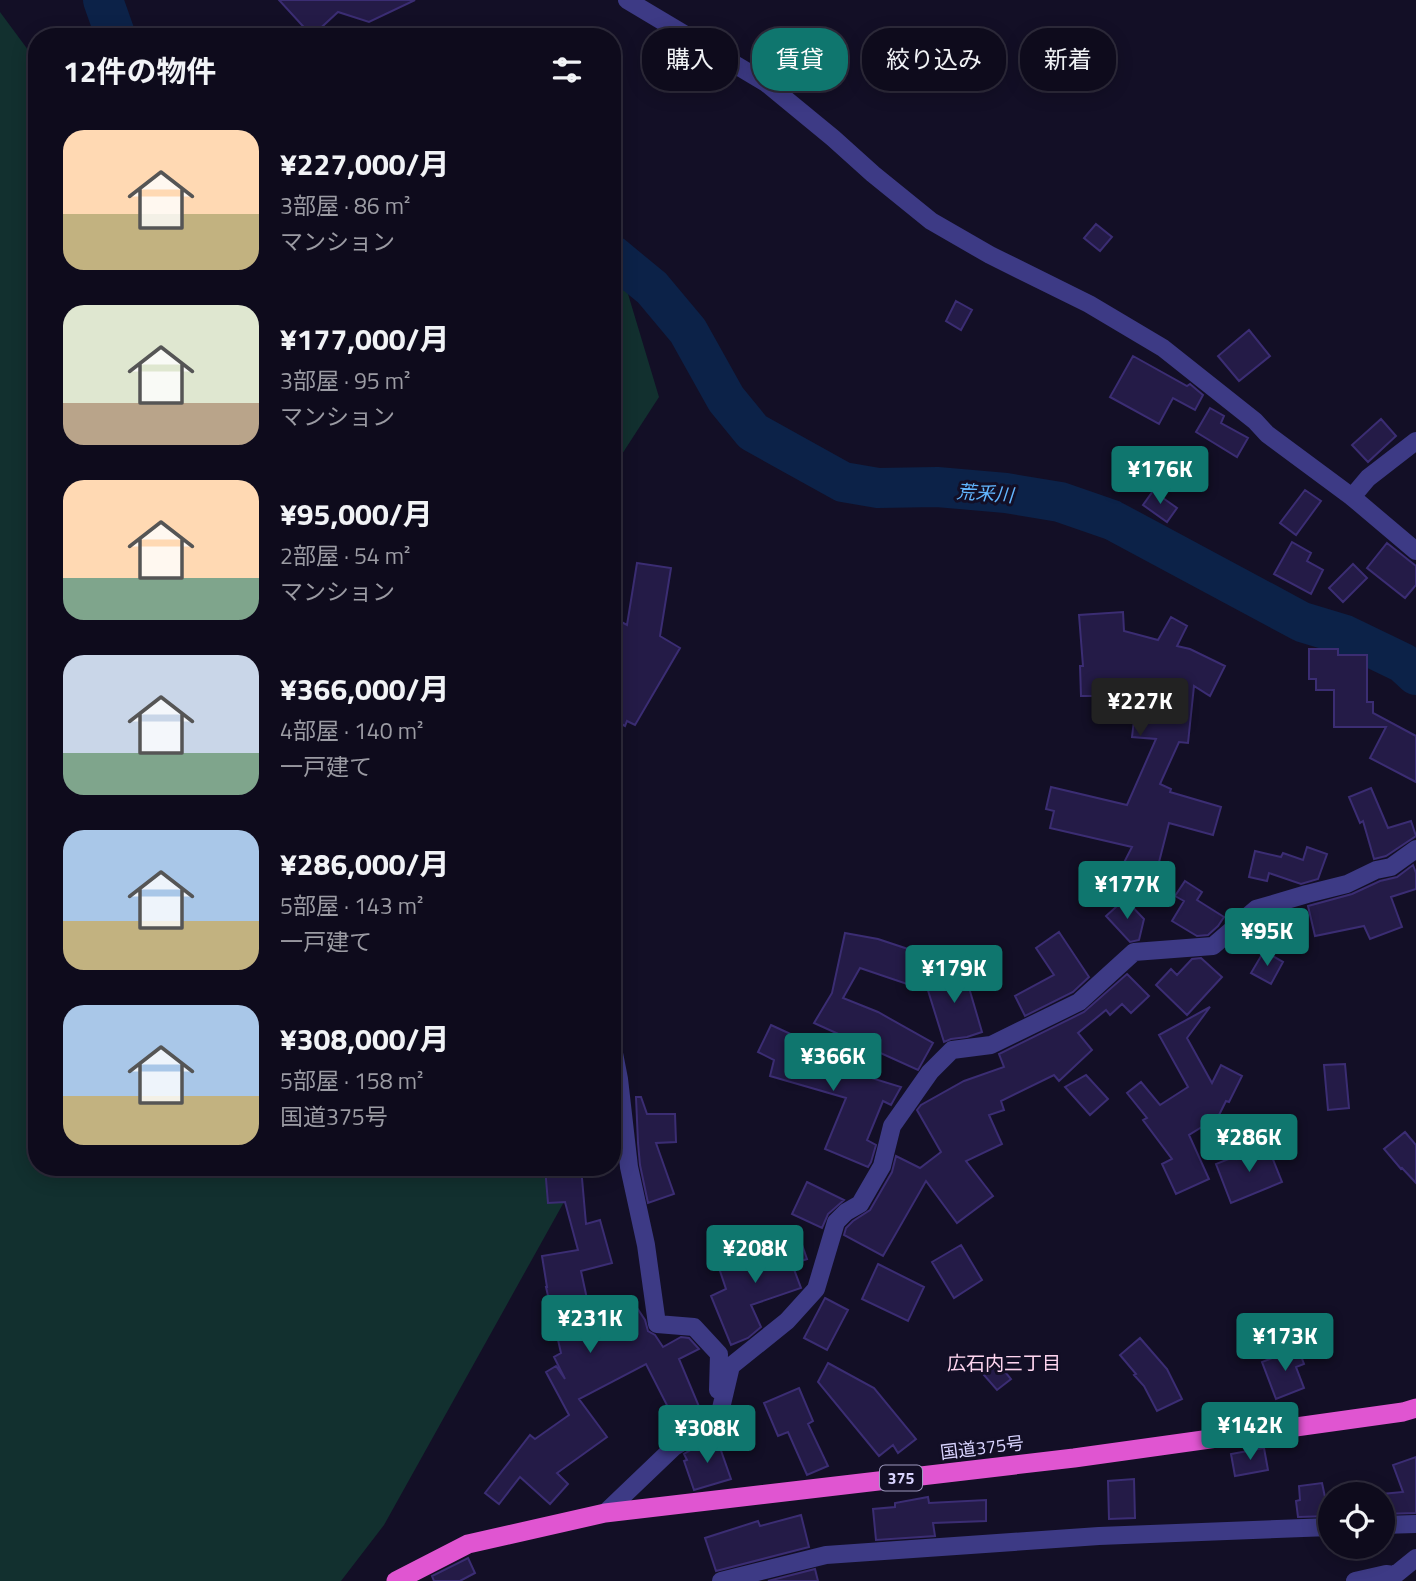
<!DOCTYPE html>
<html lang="ja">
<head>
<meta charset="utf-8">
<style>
	:root { --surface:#0e0b1c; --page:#1c1929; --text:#f1f3f6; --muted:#9b9ba3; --line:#2e2b3b; --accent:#0f766e }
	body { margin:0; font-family:"Titillium Web","Noto Sans JP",sans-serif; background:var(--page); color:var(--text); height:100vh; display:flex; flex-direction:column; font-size:26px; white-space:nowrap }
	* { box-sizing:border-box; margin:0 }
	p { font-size:23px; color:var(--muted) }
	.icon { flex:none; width:38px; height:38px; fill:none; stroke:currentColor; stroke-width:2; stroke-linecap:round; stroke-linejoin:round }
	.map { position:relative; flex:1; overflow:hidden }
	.details { position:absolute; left:28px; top:28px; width:593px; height:1148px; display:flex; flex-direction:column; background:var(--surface); border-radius:28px; box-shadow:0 4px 18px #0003,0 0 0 2px var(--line) }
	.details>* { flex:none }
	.banner { position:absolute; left:642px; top:28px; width:665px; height:63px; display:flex; gap:14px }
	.controls { position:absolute; left:1318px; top:1482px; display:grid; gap:14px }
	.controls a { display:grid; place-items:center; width:77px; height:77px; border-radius:50%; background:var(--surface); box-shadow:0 4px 18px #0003,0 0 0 2px var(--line); font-size:35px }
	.price { position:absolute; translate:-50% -60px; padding:0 16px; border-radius:7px; background:var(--accent); color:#fff; font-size:23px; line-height:46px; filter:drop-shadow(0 2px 4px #0008) }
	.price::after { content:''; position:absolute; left:50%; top:42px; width:21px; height:16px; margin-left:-10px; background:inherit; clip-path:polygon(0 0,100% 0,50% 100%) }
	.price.active { background:#222; color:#fff }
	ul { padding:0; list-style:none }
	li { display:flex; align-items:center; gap:21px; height:175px; padding:0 35px }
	li span { display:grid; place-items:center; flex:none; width:196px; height:140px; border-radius:21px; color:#555 }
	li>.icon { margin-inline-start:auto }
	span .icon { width:84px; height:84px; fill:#fffc; stroke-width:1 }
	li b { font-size:30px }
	h2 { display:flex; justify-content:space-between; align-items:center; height:84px; padding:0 35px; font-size:30px }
	.pill { padding:0 24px; border-radius:28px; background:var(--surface); box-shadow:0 4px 18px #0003,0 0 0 2px var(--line); font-size:24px; line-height:63px }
	.pill.active { background:var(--accent); color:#fff }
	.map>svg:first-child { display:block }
	.green { fill:#12302f }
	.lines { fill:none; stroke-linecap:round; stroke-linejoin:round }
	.river { stroke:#0c2248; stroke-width:40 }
	.building { fill:#241b47; stroke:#3b2d73; stroke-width:2 }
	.minor { stroke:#3d3a85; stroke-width:18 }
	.trunk { stroke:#e055d1; stroke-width:19 }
	.labels { text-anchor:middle; stroke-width:6; stroke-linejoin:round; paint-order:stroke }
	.shield { fill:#130f26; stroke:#9e99be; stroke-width:2 }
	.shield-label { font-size:16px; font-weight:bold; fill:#d9d4ff }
	.street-label { font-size:18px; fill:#d9d4ff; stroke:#130f26 }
	.water-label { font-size:19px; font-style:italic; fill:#62b6ff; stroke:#130f26 }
	.neighbourhood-label { font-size:19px; fill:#ffd6f0; stroke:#130f26 }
</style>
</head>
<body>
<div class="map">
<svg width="1416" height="1581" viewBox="0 0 1416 1581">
	<rect width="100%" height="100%" fill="#130f26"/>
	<!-- green -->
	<path class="green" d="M0,12L37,62V1167H552L564,1202L384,1525L341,1581H0Z
		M613,244L659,397L613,468H612Z"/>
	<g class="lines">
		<!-- river -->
		<path class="river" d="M103,0L116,37
			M612,255L652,288L688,331L726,399L753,432L843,482L878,488L937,487L1006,493L1060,502L1112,520L1302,622L1345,635L1403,663L1416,675"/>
	</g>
	<!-- building -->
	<path class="building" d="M279,0H415L369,22L338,12L312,36Z
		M1096,224L1112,237L1100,251L1084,238Z
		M956,301L972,310L961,330L946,321Z
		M1249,330L1270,356L1239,381L1218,356Z
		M1133,356L1187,386L1190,384L1203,395L1195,410L1173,398L1159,424L1110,397Z
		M1210,408L1224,416L1221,423L1248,438L1237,457L1196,432Z
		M1381,419L1396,436L1368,462L1352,445Z
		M1305,490L1321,501L1296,535L1280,523Z
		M1153,491L1177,508L1167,522L1143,505Z
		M1292,542L1311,553L1307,561L1323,570L1311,594L1274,574Z
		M1387,543L1416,566V585L1405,598L1367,568Z
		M637,563L671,568L660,636L680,648L635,725L627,721L625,726L612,719V655L621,641L612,637V617L627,625Z
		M1353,564L1367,578L1343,602L1329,588Z
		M1123,612L1124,631L1158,640L1171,617L1187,626L1177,646L1190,649L1225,666L1210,696L1194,686L1188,743L1179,742L1160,784L1171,789L1170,792L1221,807L1213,835L1169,823L1158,866L1146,863L1129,895L1112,886L1132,847L1050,828L1054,811L1046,809L1051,787L1127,805L1156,739L1132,737L1137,696H1081L1080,666H1083L1079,615Z
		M1309,649H1338V655H1367V702H1373V713L1416,736V782L1370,758L1386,727H1334V690H1316V679H1309Z
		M1371,788L1388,828L1411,821L1416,836L1386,856L1374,859L1363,821L1360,823L1349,797Z
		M1307,847L1327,854L1318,879L1301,884L1269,873L1267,881L1249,877L1255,851L1281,857L1283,853L1303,860Z
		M1413,865L1416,873V889L1391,897L1402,927L1370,939L1364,926L1315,936L1308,906L1352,894L1380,881L1397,877Z
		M1185,881L1202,892L1197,900L1224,917L1218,926L1208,935L1197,936L1172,921L1184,901L1175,896Z
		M1125,899L1144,919L1139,940L1130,942L1106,916Z
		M1059,932L1089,977L1073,992L1025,1016L1015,996L1054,975L1036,948Z
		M845,933L878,939L923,954L913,986L860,968L843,998L878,1012L933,1043L918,1070L814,1023L832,993Z
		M1264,951L1283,962L1271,984L1251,973Z
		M1201,958L1222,977L1187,1015L1156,985L1171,969L1177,975L1192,959Z
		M962,964L982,1032L967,1037L951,1039L944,1042L926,984Z
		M1127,974L1149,996L1131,1013L1122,1004L1110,1015L1106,1010L1078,1033L1092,1050L1059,1081L1054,1075L1001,1101L1004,1110L989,1115L1002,1144L966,1161L993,1196L957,1223L926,1181L883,1256L844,1235L846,1228L853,1221L870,1210L892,1172L896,1156L920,1168L941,1152L917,1110L921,1105L964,1081L1004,1067L999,1054L1084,1012Z
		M1210,1007L1187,1038L1212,1083L1221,1065L1242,1076L1229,1102L1226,1101L1218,1117L1189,1135L1209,1179L1176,1194L1162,1164L1172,1159L1143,1120L1147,1118L1127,1093L1141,1082L1160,1105L1188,1087L1159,1035Z
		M771,1025L808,1042L803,1057L901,1087L891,1105L883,1101L867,1140L876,1145L871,1162L868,1167L825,1149L846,1098L770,1076L774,1060L758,1052Z
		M1345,1064L1349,1108L1328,1110L1324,1065Z
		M1086,1075L1108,1099L1090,1115L1065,1087Z
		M636,1097H641L647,1114H675L676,1142L656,1143L674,1194L648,1203L640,1165L638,1143Z
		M1405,1132L1416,1145V1183L1402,1168L1401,1169L1384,1149Z
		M1268,1147L1282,1182L1231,1203L1216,1164L1236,1156L1237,1159Z
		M545,1167H581L586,1224L600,1220L612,1263L581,1271L595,1336L637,1308L645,1320L648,1331L655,1335L663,1347L681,1337L689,1338L699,1349L679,1359L703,1416L675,1433L668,1417L672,1415L646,1364L579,1399L607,1437L557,1473L568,1484L550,1504L520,1477L499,1504L485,1493L530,1435L535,1439L569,1415L546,1372L556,1366L565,1379L554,1357L561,1353L546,1287H547L542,1256L578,1250L565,1202L548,1203Z
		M807,1182L844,1200L828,1214L822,1228L792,1214Z
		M799,1236L807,1259L792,1264L801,1288L751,1305L761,1327L748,1338L731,1345L711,1296L726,1289L717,1262L736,1256V1257Z
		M961,1245L982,1280L954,1298L932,1262Z
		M878,1264L924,1287L908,1321L862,1299Z
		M825,1298L848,1310L827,1350L804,1338Z
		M1140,1338L1167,1369L1182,1399L1157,1411L1144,1386L1134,1375L1136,1374L1120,1355Z
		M1298,1348L1304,1364L1296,1367L1304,1388L1276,1399L1262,1362Z
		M991,1355L1011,1379L997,1390L977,1367Z
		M828,1363L874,1388L916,1439L898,1453L893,1445L879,1456L818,1382Z
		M799,1388L813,1421L808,1424L828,1466L807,1475L788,1432L778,1436L764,1403Z
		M714,1436L719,1445L731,1479L694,1490L684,1461L687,1460L684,1454Z
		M1264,1448L1268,1470L1235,1476L1231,1454Z
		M1416,1457V1513L1382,1514V1494L1403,1492L1393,1465Z
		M1134,1479L1135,1518L1109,1519L1108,1481Z
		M1322,1483L1325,1497L1330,1496V1516L1298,1517L1296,1501L1300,1500L1299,1486Z
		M928,1497L929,1503L986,1500V1521L933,1523L935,1536L876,1540L873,1509L895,1507V1503Z
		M801,1515L809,1547L716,1571L705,1538L758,1521L760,1526Z
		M468,1558L475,1573L460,1581H434L432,1576Z
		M815,1569L818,1581H768Z"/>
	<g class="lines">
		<!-- minor -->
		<path class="minor" d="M627,0L766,83L833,138L873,174L931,221L990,255L1089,304L1163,348L1255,421L1267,434L1352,497L1416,551
			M1352,497L1368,478L1416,441
			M612,1043L619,1079L629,1167L646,1245L657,1324L694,1327L719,1354L718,1390
			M605,1513L674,1447L718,1421L731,1366L787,1321L816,1289L836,1222L846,1212L860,1204L882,1166L892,1126L930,1072L952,1050L991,1045L1079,1002L1134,952L1213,946L1256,909L1307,894L1347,884L1376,870L1391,867L1416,849
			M1382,1525L1416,1524
			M721,1581L826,1555L1099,1536L1330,1527
			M1355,1581L1386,1574L1395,1575L1416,1558"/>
		<!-- trunk -->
		<path class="trunk" d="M396,1581L468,1544L605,1513L1074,1458L1403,1412L1416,1408"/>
	</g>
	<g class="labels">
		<!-- shield labels -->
		<rect class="shield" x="880" y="1465.5" width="42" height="25" rx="5"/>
		<g class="shield-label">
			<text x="901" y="1484">375</text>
		</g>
		<!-- street labels -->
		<g class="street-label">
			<text transform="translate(982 1448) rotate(-7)" y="6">国道375号</text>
		</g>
		<!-- water labels -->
		<g class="water-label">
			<text transform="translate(985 493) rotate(4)" y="7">荒釆川</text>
		</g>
		<!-- neighbourhood labels -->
		<g class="neighbourhood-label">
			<text x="1004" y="1370">広石内三丁目</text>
		</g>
	</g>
</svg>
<div class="controls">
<a><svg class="icon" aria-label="locate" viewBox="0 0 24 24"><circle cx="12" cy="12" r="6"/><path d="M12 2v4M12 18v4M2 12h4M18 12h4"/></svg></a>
</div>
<b class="price" style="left:1160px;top:506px">¥176K</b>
<b class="price active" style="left:1140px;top:738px">¥227K</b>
<b class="price" style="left:1127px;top:921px">¥177K</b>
<b class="price" style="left:1267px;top:968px">¥95K</b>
<b class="price" style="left:954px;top:1005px">¥179K</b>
<b class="price" style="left:833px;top:1093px">¥366K</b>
<b class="price" style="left:1249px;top:1174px">¥286K</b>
<b class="price" style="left:755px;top:1285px">¥208K</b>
<b class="price" style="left:590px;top:1355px">¥231K</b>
<b class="price" style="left:1285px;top:1373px">¥173K</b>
<b class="price" style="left:1250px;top:1462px">¥142K</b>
<b class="price" style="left:707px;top:1465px">¥308K</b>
<div class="banner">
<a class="pill">購入</a>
<a class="pill active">賃貸</a>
<a class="pill">絞り込み</a>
<a class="pill">新着</a>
</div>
<section class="details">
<h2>12件の物件<svg class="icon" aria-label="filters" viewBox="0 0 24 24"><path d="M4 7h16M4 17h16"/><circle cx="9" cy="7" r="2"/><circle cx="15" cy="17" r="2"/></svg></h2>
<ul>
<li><span style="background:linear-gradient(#ffd9b3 60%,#c2b280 0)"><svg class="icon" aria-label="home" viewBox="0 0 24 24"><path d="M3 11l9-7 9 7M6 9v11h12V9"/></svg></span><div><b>¥227,000/月</b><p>3部屋 · 86 m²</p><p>マンション</p></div></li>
<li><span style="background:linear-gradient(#dfe7d0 70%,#b9a48a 0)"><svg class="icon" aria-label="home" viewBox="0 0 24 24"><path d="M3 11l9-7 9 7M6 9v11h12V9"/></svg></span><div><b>¥177,000/月</b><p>3部屋 · 95 m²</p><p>マンション</p></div></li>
<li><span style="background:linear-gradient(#ffd9b3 70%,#7fa58c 0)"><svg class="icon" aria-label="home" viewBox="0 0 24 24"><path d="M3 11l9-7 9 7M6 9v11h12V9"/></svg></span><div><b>¥95,000/月</b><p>2部屋 · 54 m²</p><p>マンション</p></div></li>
<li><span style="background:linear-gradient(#c9d6e8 70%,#7fa58c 0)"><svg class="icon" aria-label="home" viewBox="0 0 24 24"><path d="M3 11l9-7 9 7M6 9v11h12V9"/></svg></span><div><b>¥366,000/月</b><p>4部屋 · 140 m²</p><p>一戸建て</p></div></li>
<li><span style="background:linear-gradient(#a9c7e8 65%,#c2b280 0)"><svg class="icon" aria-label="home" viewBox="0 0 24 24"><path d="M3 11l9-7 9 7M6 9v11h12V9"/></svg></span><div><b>¥286,000/月</b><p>5部屋 · 143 m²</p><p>一戸建て</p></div></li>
<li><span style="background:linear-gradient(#a9c7e8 65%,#c2b280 0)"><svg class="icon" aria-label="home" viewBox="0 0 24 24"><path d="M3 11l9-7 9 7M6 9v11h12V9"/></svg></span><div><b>¥308,000/月</b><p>5部屋 · 158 m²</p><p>国道375号</p></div></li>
</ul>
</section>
</div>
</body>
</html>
